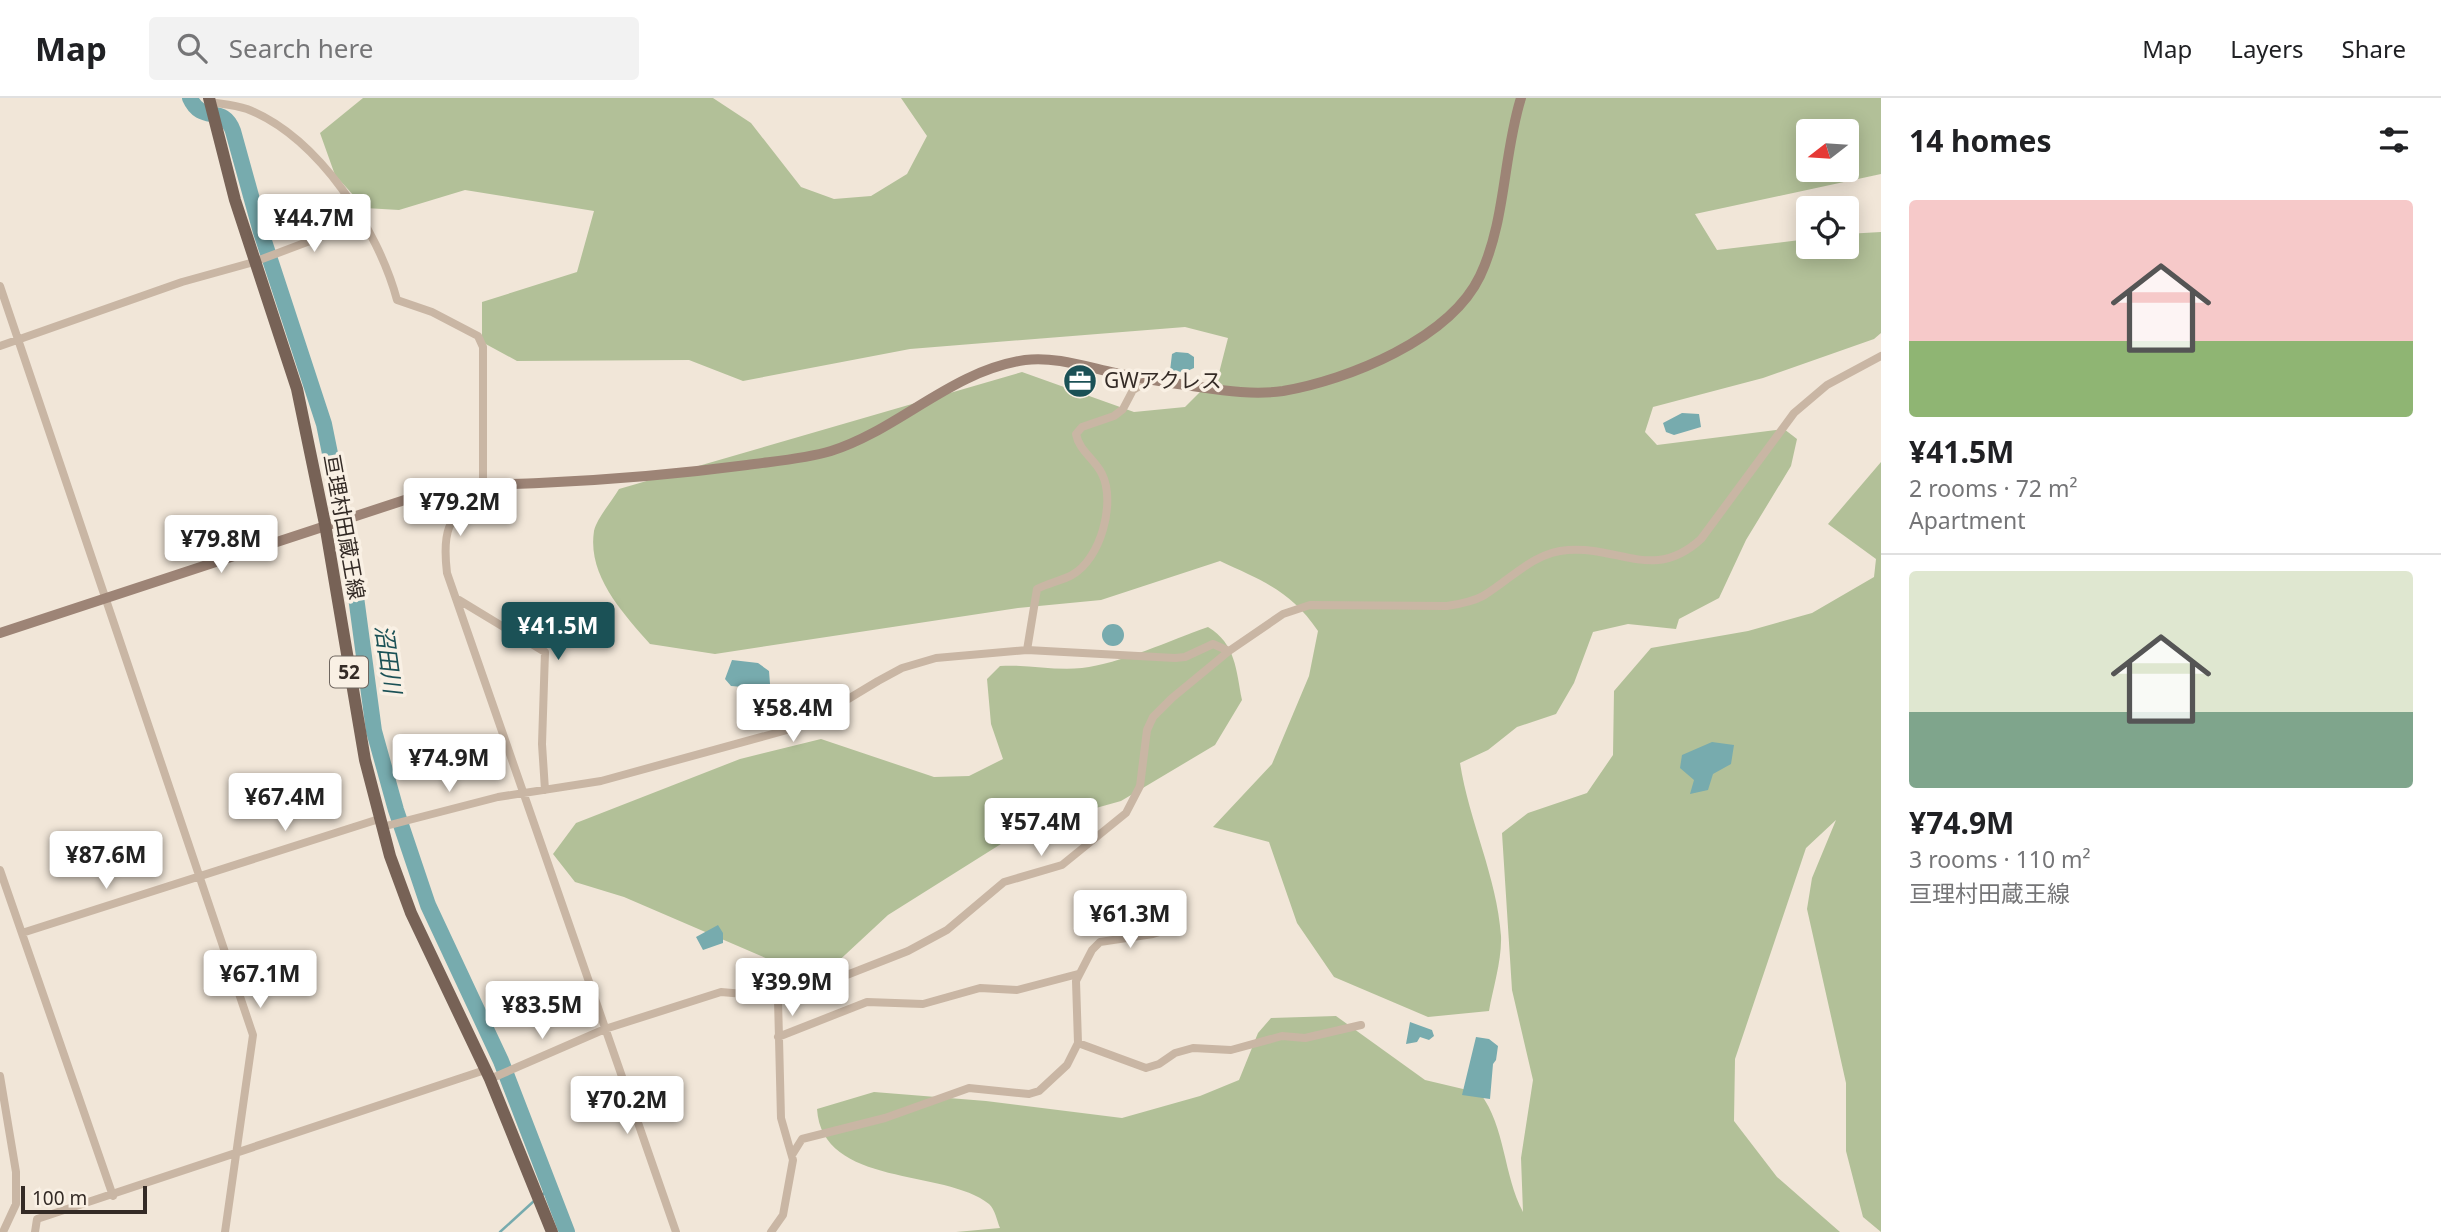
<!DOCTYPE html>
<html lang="en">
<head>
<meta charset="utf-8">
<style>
	:root { --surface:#fff; --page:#f2f2f2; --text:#202124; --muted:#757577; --line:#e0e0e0; --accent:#1b5156 }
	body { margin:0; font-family:"Noto Sans","Noto Sans JP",sans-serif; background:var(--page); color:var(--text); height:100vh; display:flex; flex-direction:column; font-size:26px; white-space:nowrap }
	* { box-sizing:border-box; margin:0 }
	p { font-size:23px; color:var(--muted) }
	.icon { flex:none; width:38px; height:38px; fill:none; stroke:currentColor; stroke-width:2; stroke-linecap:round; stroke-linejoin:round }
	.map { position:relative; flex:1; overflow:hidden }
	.side { display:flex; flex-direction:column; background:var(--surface); width:560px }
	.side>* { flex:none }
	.needle { width:46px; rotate:253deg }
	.fabs { position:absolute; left:1796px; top:21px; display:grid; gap:14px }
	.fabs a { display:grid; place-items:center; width:63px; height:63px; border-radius:7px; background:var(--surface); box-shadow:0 4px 18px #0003; font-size:35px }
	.scale { position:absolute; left:21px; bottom:18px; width:126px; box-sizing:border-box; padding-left:7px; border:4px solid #342b26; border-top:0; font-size:19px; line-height:24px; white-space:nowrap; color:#342b26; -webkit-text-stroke:5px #f9f0e4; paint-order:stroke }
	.price { position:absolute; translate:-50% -60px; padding:0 16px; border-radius:7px; background:#fff; color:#222; font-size:23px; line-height:46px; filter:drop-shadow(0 2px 4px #0008) }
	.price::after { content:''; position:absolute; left:50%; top:42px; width:21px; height:16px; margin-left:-10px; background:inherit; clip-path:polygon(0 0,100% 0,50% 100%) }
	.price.active { background:var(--accent); color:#fff }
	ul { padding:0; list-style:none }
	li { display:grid; align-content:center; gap:14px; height:371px; padding:0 28px }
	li+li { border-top:2px solid var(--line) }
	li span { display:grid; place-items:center; height:217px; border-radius:7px; color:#555 }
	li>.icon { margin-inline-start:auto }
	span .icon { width:126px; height:126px; fill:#fffc; stroke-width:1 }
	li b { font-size:30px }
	h2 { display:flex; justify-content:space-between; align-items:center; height:84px; padding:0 28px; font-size:30px }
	header { display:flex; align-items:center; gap:42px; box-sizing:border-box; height:98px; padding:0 35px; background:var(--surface); border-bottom:2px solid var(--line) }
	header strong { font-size:33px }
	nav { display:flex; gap:38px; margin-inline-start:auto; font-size:24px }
	.search { width:490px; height:63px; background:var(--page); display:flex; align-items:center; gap:18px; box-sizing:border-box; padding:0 24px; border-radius:7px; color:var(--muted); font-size:26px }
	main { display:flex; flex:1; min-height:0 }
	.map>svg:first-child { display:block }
	.green { fill:#b2c098; fill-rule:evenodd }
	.water { fill:#77abae }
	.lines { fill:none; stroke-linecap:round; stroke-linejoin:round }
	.stream { stroke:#77abae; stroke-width:2.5 }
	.river { stroke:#77abae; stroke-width:16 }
	.street { stroke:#c9b6a4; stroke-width:8 }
	.secondary { stroke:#9d8476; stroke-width:10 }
	.primary { stroke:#776256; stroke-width:12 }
	.labels { text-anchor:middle; stroke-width:7; stroke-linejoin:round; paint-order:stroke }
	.shield { fill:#f9f0e4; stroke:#6f665f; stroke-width:2 }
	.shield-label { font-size:19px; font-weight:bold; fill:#342b26 }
	.poi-label { font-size:21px; fill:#342b26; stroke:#f9f0e4; text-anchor:start }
	.street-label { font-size:21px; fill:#342b26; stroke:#f9f0e4 }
	.water-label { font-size:23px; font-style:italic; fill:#1b5156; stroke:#f9f0e4 }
</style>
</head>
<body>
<header>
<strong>Map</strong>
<div class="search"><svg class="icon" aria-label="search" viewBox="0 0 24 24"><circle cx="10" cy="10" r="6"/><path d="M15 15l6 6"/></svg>Search here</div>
<nav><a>Map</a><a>Layers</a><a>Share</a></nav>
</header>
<main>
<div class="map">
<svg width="1881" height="1134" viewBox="0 0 1881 1134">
	<rect width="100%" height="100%" fill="#f1e6d8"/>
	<!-- green -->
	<path class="green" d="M363,0H713L751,25L801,89L834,101L871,98L907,76L927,38L901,0H1881V76L1695,116L1717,152L1808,141V149H1846V136L1881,134V235L1874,241L1763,280L1653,309L1645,334L1657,347L1784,331L1797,341L1791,368L1746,442L1719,500L1679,521L1676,531L1628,526L1593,534L1574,585L1556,616L1517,629L1488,652L1460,665C1469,723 1497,779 1501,838C1502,862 1493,890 1489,913L1428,919L1334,879L1297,825L1269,744L1213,729L1272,666L1309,578L1318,533C1291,493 1263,483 1220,463L1101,502L1018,510L715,556L650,546C624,516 587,478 594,433C597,420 612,403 619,391L1022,274L1134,314L1185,309L1219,275L1228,240L1185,229L910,251L743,283L689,262L517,263L482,244V204L577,174L594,113L465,92L399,112L365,110L335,77L320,35ZM1808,33H1846V72H1808Z
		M1881,364V1134L1863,1119L1846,1053V985L1807,811L1812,780L1836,722L1806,750L1735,961L1734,1023L1777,1079L1840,1134H956L1000,1130C997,1123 995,1111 989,1106C945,1070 822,1090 817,1011L874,994L986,1003L1122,1020L1200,998L1239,982L1258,935L1271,920L1336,918L1425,982L1480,995C1506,1030 1503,1076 1523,1114L1521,1060L1533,982L1512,892L1502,735L1528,715L1587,695L1613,657L1614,593L1651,550L1748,533L1812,515L1874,479L1876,461L1828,426Z
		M1208,529C1236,546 1236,572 1242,602L1215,647L1121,703L1028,729L888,817L832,869L782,867L624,799L575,784L553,756L576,725L740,661L821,641L934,679L969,678L1003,661L991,626L987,581L1000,568C1028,566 1054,573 1082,570C1119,566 1171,542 1208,529Z"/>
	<!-- water -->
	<path class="water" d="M1176,254L1188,255L1194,259V270L1185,274L1170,273L1172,256Z
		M1682,315L1699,316L1701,329L1674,337L1666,334L1663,325Z
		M1102 537a11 11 0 1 1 22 0a11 11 0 1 1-22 0Z
		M732,562L758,565L769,573L770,586L766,591L731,588L725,581Z
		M1712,644L1734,647L1731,666L1713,676L1708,692L1690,696L1694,682L1680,670L1682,657Z
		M718,827L723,835V845L703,852L696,839Z
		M1410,924L1432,932L1434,938L1429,942L1420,939L1417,944L1406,946Z
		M1476,939L1489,941L1498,948L1496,962L1493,966L1490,1001L1462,997Z"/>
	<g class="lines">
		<!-- stream -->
		<path class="stream" d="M542,1097L550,1090
			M500,1134L534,1103"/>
		<!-- river -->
		<path class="river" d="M190,0C202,27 223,5 233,33L261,134L324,326L350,454L374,633L396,712L428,807L501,963L567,1134"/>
		<!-- street -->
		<path class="street" d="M210,4C222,6 235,7 247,11C318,39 378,131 397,202L432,214L478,238L483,249V385C452,421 441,425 447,475L676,1134
			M0,188L253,937L225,1134
			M0,248L182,184L254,164L363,123
			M459,502L545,554L542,646L545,692
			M1027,552L1037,491C1048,485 1061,483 1072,477C1101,461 1116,404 1102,376C1095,361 1079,353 1076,336L1082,329L1114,318L1123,311L1133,292L1149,282
			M382,729L498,699L601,683L805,627L878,583L902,570L936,560L1027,552L1175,560L1185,559L1213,546L1229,553
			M0,772L113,1098
			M22,835L379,721
			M778,939L867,904L923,906L980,890L1017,892L1078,876
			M1078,945L1146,970L1159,966L1175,955L1193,950L1231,952L1282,938L1305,940L1361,927
			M0,978L16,1074V1106L3,1134
			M490,981L605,931L721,894L788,900L908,853L947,832L1004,784L1062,767L1126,715L1140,688L1147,632L1153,619L1172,600L1229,553L1283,516L1310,507L1447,508C1460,506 1472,504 1483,498C1511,481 1534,454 1568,452C1620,448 1654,484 1701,441L1794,315L1827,287L1881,258
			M792,1057L802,1041L885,1020L969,990L1029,996L1039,993L1067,967L1078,945L1076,883L1092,852L1100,844L1153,836L1180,828
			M35,1134L37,1121L485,972
			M771,1134L783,1117L793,1062L781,1020L778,901"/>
		<!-- secondary -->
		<path class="secondary" d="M0,535L429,394C466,386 501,387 539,385C608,382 679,376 747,367C775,363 804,361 831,353C900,331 951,273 1025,262C1054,258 1087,269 1115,275C1143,281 1171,285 1199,289C1226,293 1255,297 1283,293C1348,282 1450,241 1480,178C1506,123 1503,57 1521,0"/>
		<!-- primary -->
		<path class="primary" d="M209,0L235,102L297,291L325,426L365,662L390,758L411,815L490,981L552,1134"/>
	</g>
	<!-- icons -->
	<defs>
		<g id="office-disc" transform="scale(1.75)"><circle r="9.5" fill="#1b5156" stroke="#f9f0e4"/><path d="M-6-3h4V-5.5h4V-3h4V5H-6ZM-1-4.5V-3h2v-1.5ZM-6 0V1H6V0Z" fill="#fff"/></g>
	</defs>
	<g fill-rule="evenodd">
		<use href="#office-disc" x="1080" y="283"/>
	</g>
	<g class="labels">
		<!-- shield labels -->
		<rect class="shield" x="330" y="558.5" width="38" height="31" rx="5"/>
		<g class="shield-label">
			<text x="349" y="581">52</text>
		</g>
		<!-- poi labels -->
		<g class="poi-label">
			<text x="1104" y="290">GWアクレス</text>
		</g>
		<!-- street labels -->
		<g class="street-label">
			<text transform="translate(344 429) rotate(80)" y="7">亘理村田蔵王線</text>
		</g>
		<!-- water labels -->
		<g class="water-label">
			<text transform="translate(388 561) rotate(82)" y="8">沼田川</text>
		</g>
	</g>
</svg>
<div class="fabs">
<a><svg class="needle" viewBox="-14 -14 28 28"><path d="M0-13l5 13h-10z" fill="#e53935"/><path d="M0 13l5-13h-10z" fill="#757577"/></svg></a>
<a><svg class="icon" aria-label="locate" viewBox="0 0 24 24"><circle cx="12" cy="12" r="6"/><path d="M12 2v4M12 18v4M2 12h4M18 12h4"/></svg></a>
</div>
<div class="scale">100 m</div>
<b class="price" style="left:314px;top:156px">¥44.7M</b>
<b class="price" style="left:460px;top:440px">¥79.2M</b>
<b class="price" style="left:221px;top:477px">¥79.8M</b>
<b class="price active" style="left:558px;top:564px">¥41.5M</b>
<b class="price" style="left:793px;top:646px">¥58.4M</b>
<b class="price" style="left:449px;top:696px">¥74.9M</b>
<b class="price" style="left:285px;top:735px">¥67.4M</b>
<b class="price" style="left:1041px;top:760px">¥57.4M</b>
<b class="price" style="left:106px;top:793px">¥87.6M</b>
<b class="price" style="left:1130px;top:852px">¥61.3M</b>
<b class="price" style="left:260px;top:912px">¥67.1M</b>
<b class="price" style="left:792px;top:920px">¥39.9M</b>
<b class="price" style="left:542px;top:943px">¥83.5M</b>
<b class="price" style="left:627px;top:1038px">¥70.2M</b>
</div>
<section class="side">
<h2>14 homes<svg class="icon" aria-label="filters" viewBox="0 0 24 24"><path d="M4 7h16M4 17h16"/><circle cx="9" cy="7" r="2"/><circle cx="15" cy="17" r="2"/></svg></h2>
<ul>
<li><span style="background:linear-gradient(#f6c9c9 65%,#8fb573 0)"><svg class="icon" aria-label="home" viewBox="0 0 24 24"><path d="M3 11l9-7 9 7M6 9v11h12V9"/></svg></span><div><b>¥41.5M</b><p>2 rooms · 72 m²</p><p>Apartment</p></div></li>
<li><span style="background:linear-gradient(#dfe7d0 65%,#7fa58c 0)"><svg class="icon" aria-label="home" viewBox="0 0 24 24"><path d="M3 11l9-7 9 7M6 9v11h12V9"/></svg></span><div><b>¥74.9M</b><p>3 rooms · 110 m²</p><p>亘理村田蔵王線</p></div></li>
</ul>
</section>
</main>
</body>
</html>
